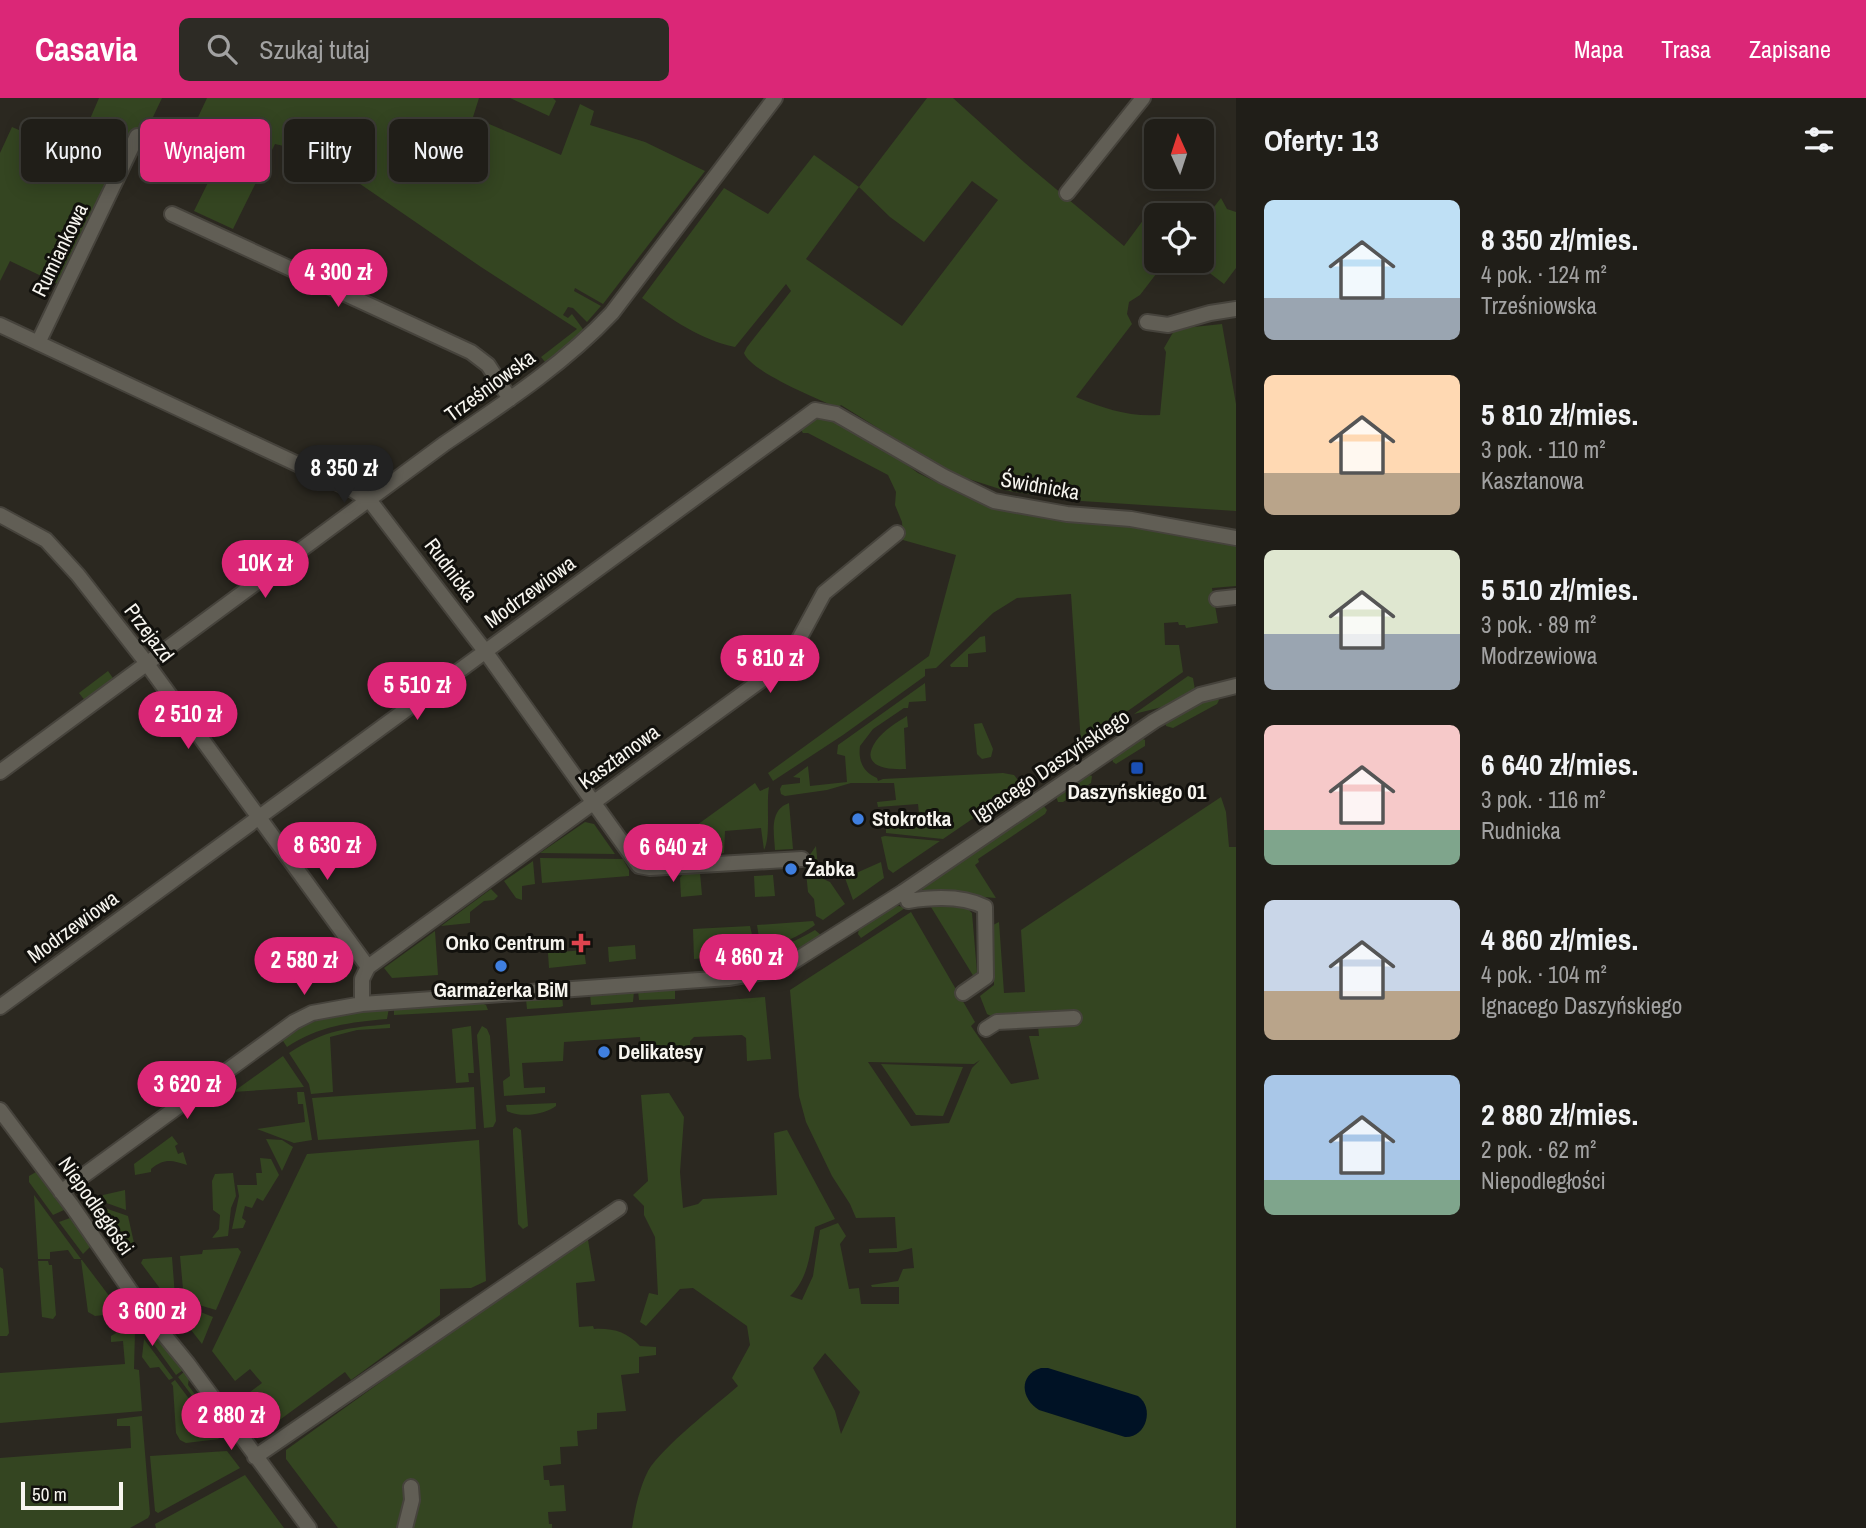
<!DOCTYPE html>
<html lang="pl">
<head>
<meta charset="utf-8">
<style>
	:root { --surface:#201e18; --page:#2d2b25; --text:#f1f3f6; --muted:#a2a2a2; --line:#3d3c37; --accent:#db2777 }
	body { margin:0; font-family:"Archivo Narrow",sans-serif; background:var(--page); color:var(--text); height:100vh; display:flex; flex-direction:column; font-size:26px; white-space:nowrap }
	* { box-sizing:border-box; margin:0 }
	p { font-size:23px; color:var(--muted) }
	.icon { flex:none; width:38px; height:38px; fill:none; stroke:currentColor; stroke-width:2; stroke-linecap:round; stroke-linejoin:round }
	.map { position:relative; flex:1; overflow:hidden }
	.details { display:flex; flex-direction:column; background:var(--surface); width:630px }
	.details>* { flex:none }
	.banner { position:absolute; left:21px; top:21px; width:665px; height:63px; display:flex; gap:14px }
	.needle { width:46px; rotate:357deg }
	.tools { position:absolute; left:1144px; top:21px; display:grid; gap:14px }
	.tools a { display:grid; place-items:center; width:70px; height:70px; border-radius:10px; background:var(--surface); box-shadow:0 4px 18px #0003,0 0 0 2px var(--line); font-size:35px }
	.scale { position:absolute; left:21px; bottom:18px; width:102px; box-sizing:border-box; padding-left:7px; border:4px solid #f7f5ef; border-top:0; font-size:19px; line-height:24px; white-space:nowrap; color:#f7f5ef; -webkit-text-stroke:5px #12110d; paint-order:stroke }
	.price { position:absolute; translate:-50% -60px; padding:0 16px; border-radius:24px; background:var(--accent); color:#fff; font-size:23px; line-height:46px; filter:drop-shadow(0 2px 4px #0008) }
	.price::after { content:''; position:absolute; left:50%; top:42px; width:21px; height:16px; margin-left:-10px; background:inherit; clip-path:polygon(0 0,100% 0,50% 100%) }
	.price.selected { background:#222; color:#fff }
	ul { padding:0; list-style:none }
	li { display:flex; align-items:center; gap:21px; height:175px; padding:0 28px }
	li span { display:grid; place-items:center; flex:none; width:196px; height:140px; border-radius:10px; color:#555 }
	li>.icon { margin-inline-start:auto }
	span .icon { width:84px; height:84px; fill:#fffc; stroke-width:1 }
	li b { font-size:30px }
	h2 { display:flex; justify-content:space-between; align-items:center; height:84px; padding:0 28px; font-size:30px }
	.pill { padding:0 24px; border-radius:10px; background:var(--surface); box-shadow:0 4px 18px #0003,0 0 0 2px var(--line); font-size:24px; line-height:63px }
	.pill.selected { background:var(--accent); color:#fff }
	header { display:flex; align-items:center; gap:42px; box-sizing:border-box; height:98px; padding:0 35px; background:var(--accent); color:#fff }
	header strong { font-size:33px }
	nav { display:flex; gap:38px; margin-inline-start:auto; font-size:24px }
	.search { width:490px; height:63px; background:var(--page); display:flex; align-items:center; gap:18px; box-sizing:border-box; padding:0 24px; border-radius:10px; color:var(--muted); font-size:26px }
	main { display:flex; flex:1; min-height:0 }
	.map>svg:first-child { display:block }
	.green { fill:#344521; fill-rule:evenodd }
	.water { fill:#001225 }
	.lines { fill:none; stroke-linecap:round; stroke-linejoin:round }
	.minor-casing { stroke:#46433c; stroke-width:18 }
	.minor { stroke:#615e55; stroke-width:14 }
	.transit-dot { fill:#1a4fb4; stroke:#12110d; stroke-width:2.5 }
	.shop-dot { fill:#3f7fe0; stroke:#12110d; stroke-width:2.5 }
	.health-dot { fill:#e0444e; stroke:#12110d; stroke-width:2.5 }
	.labels { text-anchor:middle; stroke-width:6; stroke-linejoin:round; paint-order:stroke }
	.street-label { font-size:21px; fill:#f7f5ef; stroke:#12110d }
	.poi-label { font-size:21px; font-weight:bold; fill:#f7f5ef; stroke:#12110d; text-anchor:start }
</style>
</head>
<body>
<header>
<strong>Casavia</strong>
<div class="search"><svg class="icon" aria-label="search" viewBox="0 0 24 24"><circle cx="10" cy="10" r="6"/><path d="M15 15l6 6"/></svg>Szukaj tutaj</div>
<nav><a>Mapa</a><a>Trasa</a><a>Zapisane</a></nav>
</header>
<main>
<div class="map">
<svg width="1236" height="1430" viewBox="0 0 1236 1430">
	<rect width="100%" height="100%" fill="#2b2820"/>
	<!-- green -->
	<path class="green" d="M99,0H162L124,80L60,187L10,163L0,183V55L12,29L75,56Z
		M207,0H479L473,19L561,57L580,6L594,13L590,27L645,44L705,73L603,206L575,190L574,193L601,208L587,224L573,210L568,209L563,217L568,220L572,216L585,234L548,264H545L541,259L577,231L481,169L315,55L275,46L233,131L194,113L231,38L193,30Z
		M510,0H553L556,3L549,18Z
		M927,0H953L1025,65L1124,148L1144,121L1157,132V163H1166L1140,197L1129,204L1127,216L1132,226L1076,299C1106,311 1128,319 1160,317L1166,254L1164,250L1175,231L1222,226L1236,306V413L1066,402L1003,392L950,375L841,307L838,310C818,301 751,274 744,255L747,249L791,193L786,186L735,249C701,242 671,221 642,200L724,90L768,116L814,57L859,89ZM972,83L998,102L902,228L806,161L859,89L890,119L924,144Z
		M1221,100L1227,111L1236,114V170L1224,186L1194,163H1202V124Z
		M815,319L831,320L875,343L918,375L962,397L998,410L1141,427L1236,444V488L1212,490L1218,525L1186,530L1185,527H1179L1178,524L1164,525L1165,547H1179L1183,574L1081,646L1071,496L1017,500L993,515L936,570L925,571V578L843,637L773,683L768,675L929,558L956,457L903,442L902,424L895,407L896,394L888,377L808,335H803L801,332L811,320Z
		M985,538L986,554L968,556V569H951L950,567L980,539Z
		M108,573L115,583L86,604L79,595Z
		M1188,578L1193,580L1195,592L1162,609L1134,616Z
		M925,585L926,603L909,604L908,610H904L873,631L860,648C858,663 863,674 877,680L878,683L883,681L1003,675L1014,677L1022,687L943,741L886,735V728L920,725L918,706L878,709L877,704L896,702L894,685H851L827,692L785,698L781,696L780,691L782,687L800,685V680L793,679L808,668L810,688L847,684L845,658L837,656L838,647Z
		M1217,599L1219,602L1217,606L1173,630L1166,628V622L1201,603Z
		M907,618L908,629L904,630L906,671C888,672 858,669 876,643C884,632 896,625 907,618Z
		M982,625L993,651L991,659L982,661L977,656L974,626Z
		M1141,640L1145,642V648L1116,666L1113,664L1112,660Z
		M1086,676L1092,678L1091,685L1063,704H1058L1056,698Z
		M755,685L760,693L769,689C766,706 771,739 764,752L761,730L725,733L724,755L707,758L704,753L705,758L690,760L687,742L684,737L694,729L697,735V727Z
		M1221,699L1226,714L1229,749H1236V1430H632C635,1411 639,1391 648,1373C662,1349 715,1308 738,1288L732,1280L750,1247L747,1228L693,1190L680,1191L646,1228L640,1224L649,1195L658,1197L655,1139L644,1117V1108L633,1097L648,1083L641,997L669,995L684,1019L680,1074L683,1110L698,1106L703,1101L777,1097L774,1035L787,1032L835,1121L815,1129C810,1154 809,1180 790,1198L802,1202L813,1178L820,1132L838,1125L846,1138L840,1146L849,1191L859,1190L861,1206H899V1189H872L871,1187L898,1183L903,1171L914,1170L912,1150L897,1154L869,1155V1151L897,1150L895,1119L856,1120L850,1106L832,1078L806,1024L799,998L790,892L911,814L975,924L971,928L1011,986L1039,981L1029,938H1039L1038,928H1010L987,916L980,898L994,887L993,827L999,824L1004,895L1025,894L1021,832ZM980,962L972,970L949,1025L911,1028L868,964L974,966ZM825,1255L860,1294L841,1336L835,1313L813,1270Z
		M789,705L793,751L775,752C774,735 769,712 789,705Z
		M1043,707L1047,712L1045,716L978,761L979,764L975,767L996,800L924,794L921,788Z
		M585,724L594,726L615,756L540,755Z
		M885,738L940,743L893,775L888,771L881,739Z
		M681,739L686,748L687,760L647,762L638,757L647,751L653,760Z
		M816,748L819,779L830,784L845,806L823,822L816,818L814,801L808,794L805,764Z
		M540,760L623,761L629,772V778L542,785Z
		M533,763L535,786L522,788V802L516,800L504,783Z
		M881,764L884,780L853,802L845,780Z
		M700,775L702,797L681,799L680,780L683,776Z
		M773,777L775,798L755,799L754,778Z
		M491,791L498,798L494,802L484,803L470,814V825L441,828Z
		M937,805L965,808L972,815L977,874L974,879L931,809Z
		M899,808L905,810L861,840L858,836L859,830L889,809Z
		M813,823L815,827C798,839 781,846 761,852L757,827Z
		M750,828L756,854L733,858L694,861L693,831Z
		M815,832L822,838C787,861 751,871 709,874L703,872V866C744,862 779,853 815,832Z
		M435,833L438,877L392,880L384,870Z
		M635,847L636,861L609,864L608,849Z
		M584,852L586,866L549,870L548,855Z
		M675,890V901L639,902L638,893Z
		M634,893L633,904L591,907L590,896Z
		M562,898L563,908L560,909L527,911L526,901Z
		M765,899L771,961L747,963L746,940L742,937L694,939L690,943L691,956L684,957L683,948L641,950L640,939L564,944L563,963L522,965L524,990L545,989V995L504,998L503,983L510,978L506,920Z
		M480,904L486,907L488,912L394,917V910Z
		M389,910L387,921C351,924 318,928 287,949L281,940C315,918 349,914 389,910Z
		M390,926V930L357,932L330,939L333,994L311,996L309,986L289,955C326,931 348,930 390,926Z
		M471,928L474,975H468L469,984L456,985L452,931Z
		M482,928L487,931L490,938L496,1023L493,1029L484,1030L477,937Z
		M283,958L304,989L233,994Z
		M881,966L963,969L943,1018L916,1017Z
		M474,989L476,1031L318,1042L312,1000Z
		M297,994H304L312,1042L294,1045L257,1031L305,1024L303,1006H298Z
		M556,1005V1008C544,1017 520,1020 507,1013L506,1007Z
		M516,1029L521,1032L528,1128L523,1131L518,1126L513,1036V1031Z
		M172,1038L178,1046L175,1048L178,1056L183,1054L187,1067C172,1062 164,1060 151,1071V1074L135,1077L134,1066Z
		M266,1041L282,1042L293,1049L282,1073Z
		M479,1042L486,1183L471,1190L440,1191V1217L351,1282L345,1274L270,1329L246,1297L262,1285L250,1271L235,1283L212,1253L307,1056Z
		M260,1060L271,1061L279,1077L263,1103L257,1100L252,1110L245,1108L242,1120L246,1123L243,1130L232,1131L239,1098L237,1087H257L256,1075H262Z
		M36,1074L64,1112L53,1117L29,1084V1078Z
		M233,1075L236,1098L231,1110L228,1138L212,1140L219,1131L220,1117L213,1112L212,1083L215,1076Z
		M125,1092L126,1112L101,1103L103,1097Z
		M34,1097L81,1161H74L68,1152L50,1154V1161H38Z
		M99,1108L128,1118L134,1145L125,1146Z
		M70,1120L91,1148L83,1156L59,1124Z
		M587,1136L595,1183L576,1185L579,1229L593,1228L594,1231C613,1230 627,1234 640,1248L656,1249V1257L639,1259V1275L621,1277L626,1313L597,1315V1331L577,1333L578,1348L560,1349L561,1366L543,1368L544,1382H549L550,1388L564,1387L566,1413L548,1414L549,1426H552V1430H338L286,1361V1352Z
		M238,1150L241,1154L216,1212L199,1207L183,1191L180,1158L202,1156L203,1152Z
		M172,1159L176,1212L141,1165L143,1161Z
		M81,1162H82L122,1215L95,1218L88,1214Z
		M38,1163H48L49,1167H52L56,1217L53,1221L42,1219Z
		M0,1169L3,1171L9,1235L7,1238H0Z
		M193,1211L213,1219L202,1246L184,1223V1216Z
		M140,1227L155,1236L183,1272L176,1277Z
		M135,1233L134,1271L139,1272L142,1313L0,1325V1275L125,1266L123,1243L111,1244V1238L116,1235Z
		M144,1241L173,1280L169,1282L159,1269L150,1270L142,1259Z
		M184,1274L189,1280L188,1287L202,1306L210,1308C217,1317 227,1326 222,1338L178,1279Z
		M175,1282L219,1341L186,1345L180,1342L176,1335L173,1288L171,1285Z
		M142,1318L150,1416L148,1420L130,1430H0V1360L131,1350L130,1328H117V1321Z
		M227,1353L240,1370L158,1415L155,1413L150,1358Z
		M245,1377L284,1430H156L155,1426Z"/>
	<!-- water -->
	<path class="water" d="M1041,1270H1048L1138,1298C1155,1310 1146,1340 1125,1339L1039,1312C1021,1301 1018,1277 1041,1270Z"/>
	<g class="lines">
		<!-- minor casing -->
		<g class="minor-casing">
			<path id="minor" d="M1067,95L1143,0
				M172,116L471,254L488,267L510,301
				M1147,224L1168,227L1210,215L1236,211
				M0,227L353,392L370,403L485,553L639,768L650,770L802,761
				M38,245L137,38
				M0,417L46,442L78,477L142,559L368,869
				M1217,501L1236,499
				M0,674L444,346C503,306 563,267 612,215L775,0
				M908,803C933,799 962,797 985,809L986,879L963,895
				M362,906V881L368,869L771,575L792,554L824,495L897,435
				M0,909L815,312L836,316L943,378L994,403L1067,416L1131,421L1236,440
				M986,931L997,924L1074,920
				M0,1012L72,1108L143,1211L188,1266L309,1430
				M61,1094L294,924L312,915L362,906L728,880L771,873L788,867L903,794L1154,623L1200,597L1236,588
				M255,1359L619,1110
				M405,1430L412,1402L411,1389"/>
		</g>
		<!-- minor -->
		<use href="#minor" class="minor"/>
	</g>
	<!-- markers -->
	<rect class="transit-dot" x="1130" y="663" width="14" height="14" rx="3.5"/>
	<g class="shop-dot">
		<circle cx="858" cy="721" r="7"/>
		<circle cx="791" cy="771" r="7"/>
		<circle cx="501" cy="868" r="7"/>
		<circle cx="604" cy="954" r="7"/>
	</g>
	<path class="health-dot" d="M577.5 834.5h7v7h7v7h-7v7h-7v-7h-7v-7h7z"/>
	<g class="labels">
		<!-- street labels -->
		<g class="street-label">
			<text transform="translate(60 152) rotate(-64)" y="7">Rumiankowa</text>
			<text transform="translate(490 288) rotate(-36)" y="7">Trześniowska</text>
			<text transform="translate(1040 388) rotate(10)" y="7">Świdnicka</text>
			<text transform="translate(451 472) rotate(53)" y="7">Rudnicka</text>
			<text transform="translate(530 494) rotate(-36)" y="7">Modrzewiowa</text>
			<text transform="translate(149 535) rotate(53)" y="7">Przejazd</text>
			<text transform="translate(619 659) rotate(-36)" y="7">Kasztanowa</text>
			<text transform="translate(1051 668) rotate(-34)" y="7">Ignacego Daszyńskiego</text>
			<text transform="translate(73 829) rotate(-36)" y="7">Modrzewiowa</text>
			<text transform="translate(96 1108) rotate(55)" y="7">Niepodległości</text>
		</g>
		<!-- poi labels -->
		<g class="poi-label">
			<text x="1137" y="701" text-anchor="middle">Daszyńskiego 01</text>
			<text x="872" y="728">Stokrotka</text>
			<text x="805" y="778">Żabka</text>
			<text x="565" y="852" text-anchor="end">Onko Centrum</text>
			<text x="501" y="899" text-anchor="middle">Garmażerka BiM</text>
			<text x="618" y="961">Delikatesy</text>
		</g>
	</g>
</svg>
<div class="tools">
<a><svg class="needle" viewBox="-14 -14 28 28"><path d="M0-13l5 13h-10z" fill="#e53935"/><path d="M0 13l5-13h-10z" fill="#a2a2a2"/></svg></a>
<a><svg class="icon" aria-label="locate" viewBox="0 0 24 24"><circle cx="12" cy="12" r="6"/><path d="M12 2v4M12 18v4M2 12h4M18 12h4"/></svg></a>
</div>
<div class="scale">50 m</div>
<b class="price" style="left:338px;top:211px">4 300 zł</b>
<b class="price selected" style="left:344px;top:407px">8 350 zł</b>
<b class="price" style="left:265px;top:502px">10K zł</b>
<b class="price" style="left:770px;top:597px">5 810 zł</b>
<b class="price" style="left:417px;top:624px">5 510 zł</b>
<b class="price" style="left:188px;top:653px">2 510 zł</b>
<b class="price" style="left:327px;top:784px">8 630 zł</b>
<b class="price" style="left:673px;top:786px">6 640 zł</b>
<b class="price" style="left:749px;top:896px">4 860 zł</b>
<b class="price" style="left:304px;top:899px">2 580 zł</b>
<b class="price" style="left:187px;top:1023px">3 620 zł</b>
<b class="price" style="left:152px;top:1250px">3 600 zł</b>
<b class="price" style="left:231px;top:1354px">2 880 zł</b>
<div class="banner">
<a class="pill">Kupno</a>
<a class="pill selected">Wynajem</a>
<a class="pill">Filtry</a>
<a class="pill">Nowe</a>
</div>
</div>
<section class="details">
<h2>Oferty: 13<svg class="icon" aria-label="filters" viewBox="0 0 24 24"><path d="M4 7h16M4 17h16"/><circle cx="9" cy="7" r="2"/><circle cx="15" cy="17" r="2"/></svg></h2>
<ul>
<li><span style="background:linear-gradient(#bfe0f5 70%,#9aa5b1 0)"><svg class="icon" aria-label="home" viewBox="0 0 24 24"><path d="M3 11l9-7 9 7M6 9v11h12V9"/></svg></span><div><b>8 350 zł/mies.</b><p>4 pok. · 124 m²</p><p>Trześniowska</p></div></li>
<li><span style="background:linear-gradient(#ffd9b3 70%,#b9a48a 0)"><svg class="icon" aria-label="home" viewBox="0 0 24 24"><path d="M3 11l9-7 9 7M6 9v11h12V9"/></svg></span><div><b>5 810 zł/mies.</b><p>3 pok. · 110 m²</p><p>Kasztanowa</p></div></li>
<li><span style="background:linear-gradient(#dfe7d0 60%,#9aa5b1 0)"><svg class="icon" aria-label="home" viewBox="0 0 24 24"><path d="M3 11l9-7 9 7M6 9v11h12V9"/></svg></span><div><b>5 510 zł/mies.</b><p>3 pok. · 89 m²</p><p>Modrzewiowa</p></div></li>
<li><span style="background:linear-gradient(#f6c9c9 75%,#7fa58c 0)"><svg class="icon" aria-label="home" viewBox="0 0 24 24"><path d="M3 11l9-7 9 7M6 9v11h12V9"/></svg></span><div><b>6 640 zł/mies.</b><p>3 pok. · 116 m²</p><p>Rudnicka</p></div></li>
<li><span style="background:linear-gradient(#c9d6e8 65%,#b9a48a 0)"><svg class="icon" aria-label="home" viewBox="0 0 24 24"><path d="M3 11l9-7 9 7M6 9v11h12V9"/></svg></span><div><b>4 860 zł/mies.</b><p>4 pok. · 104 m²</p><p>Ignacego Daszyńskiego</p></div></li>
<li><span style="background:linear-gradient(#a9c7e8 75%,#7fa58c 0)"><svg class="icon" aria-label="home" viewBox="0 0 24 24"><path d="M3 11l9-7 9 7M6 9v11h12V9"/></svg></span><div><b>2 880 zł/mies.</b><p>2 pok. · 62 m²</p><p>Niepodległości</p></div></li>
</ul>
</section>
</main>
</body>
</html>
